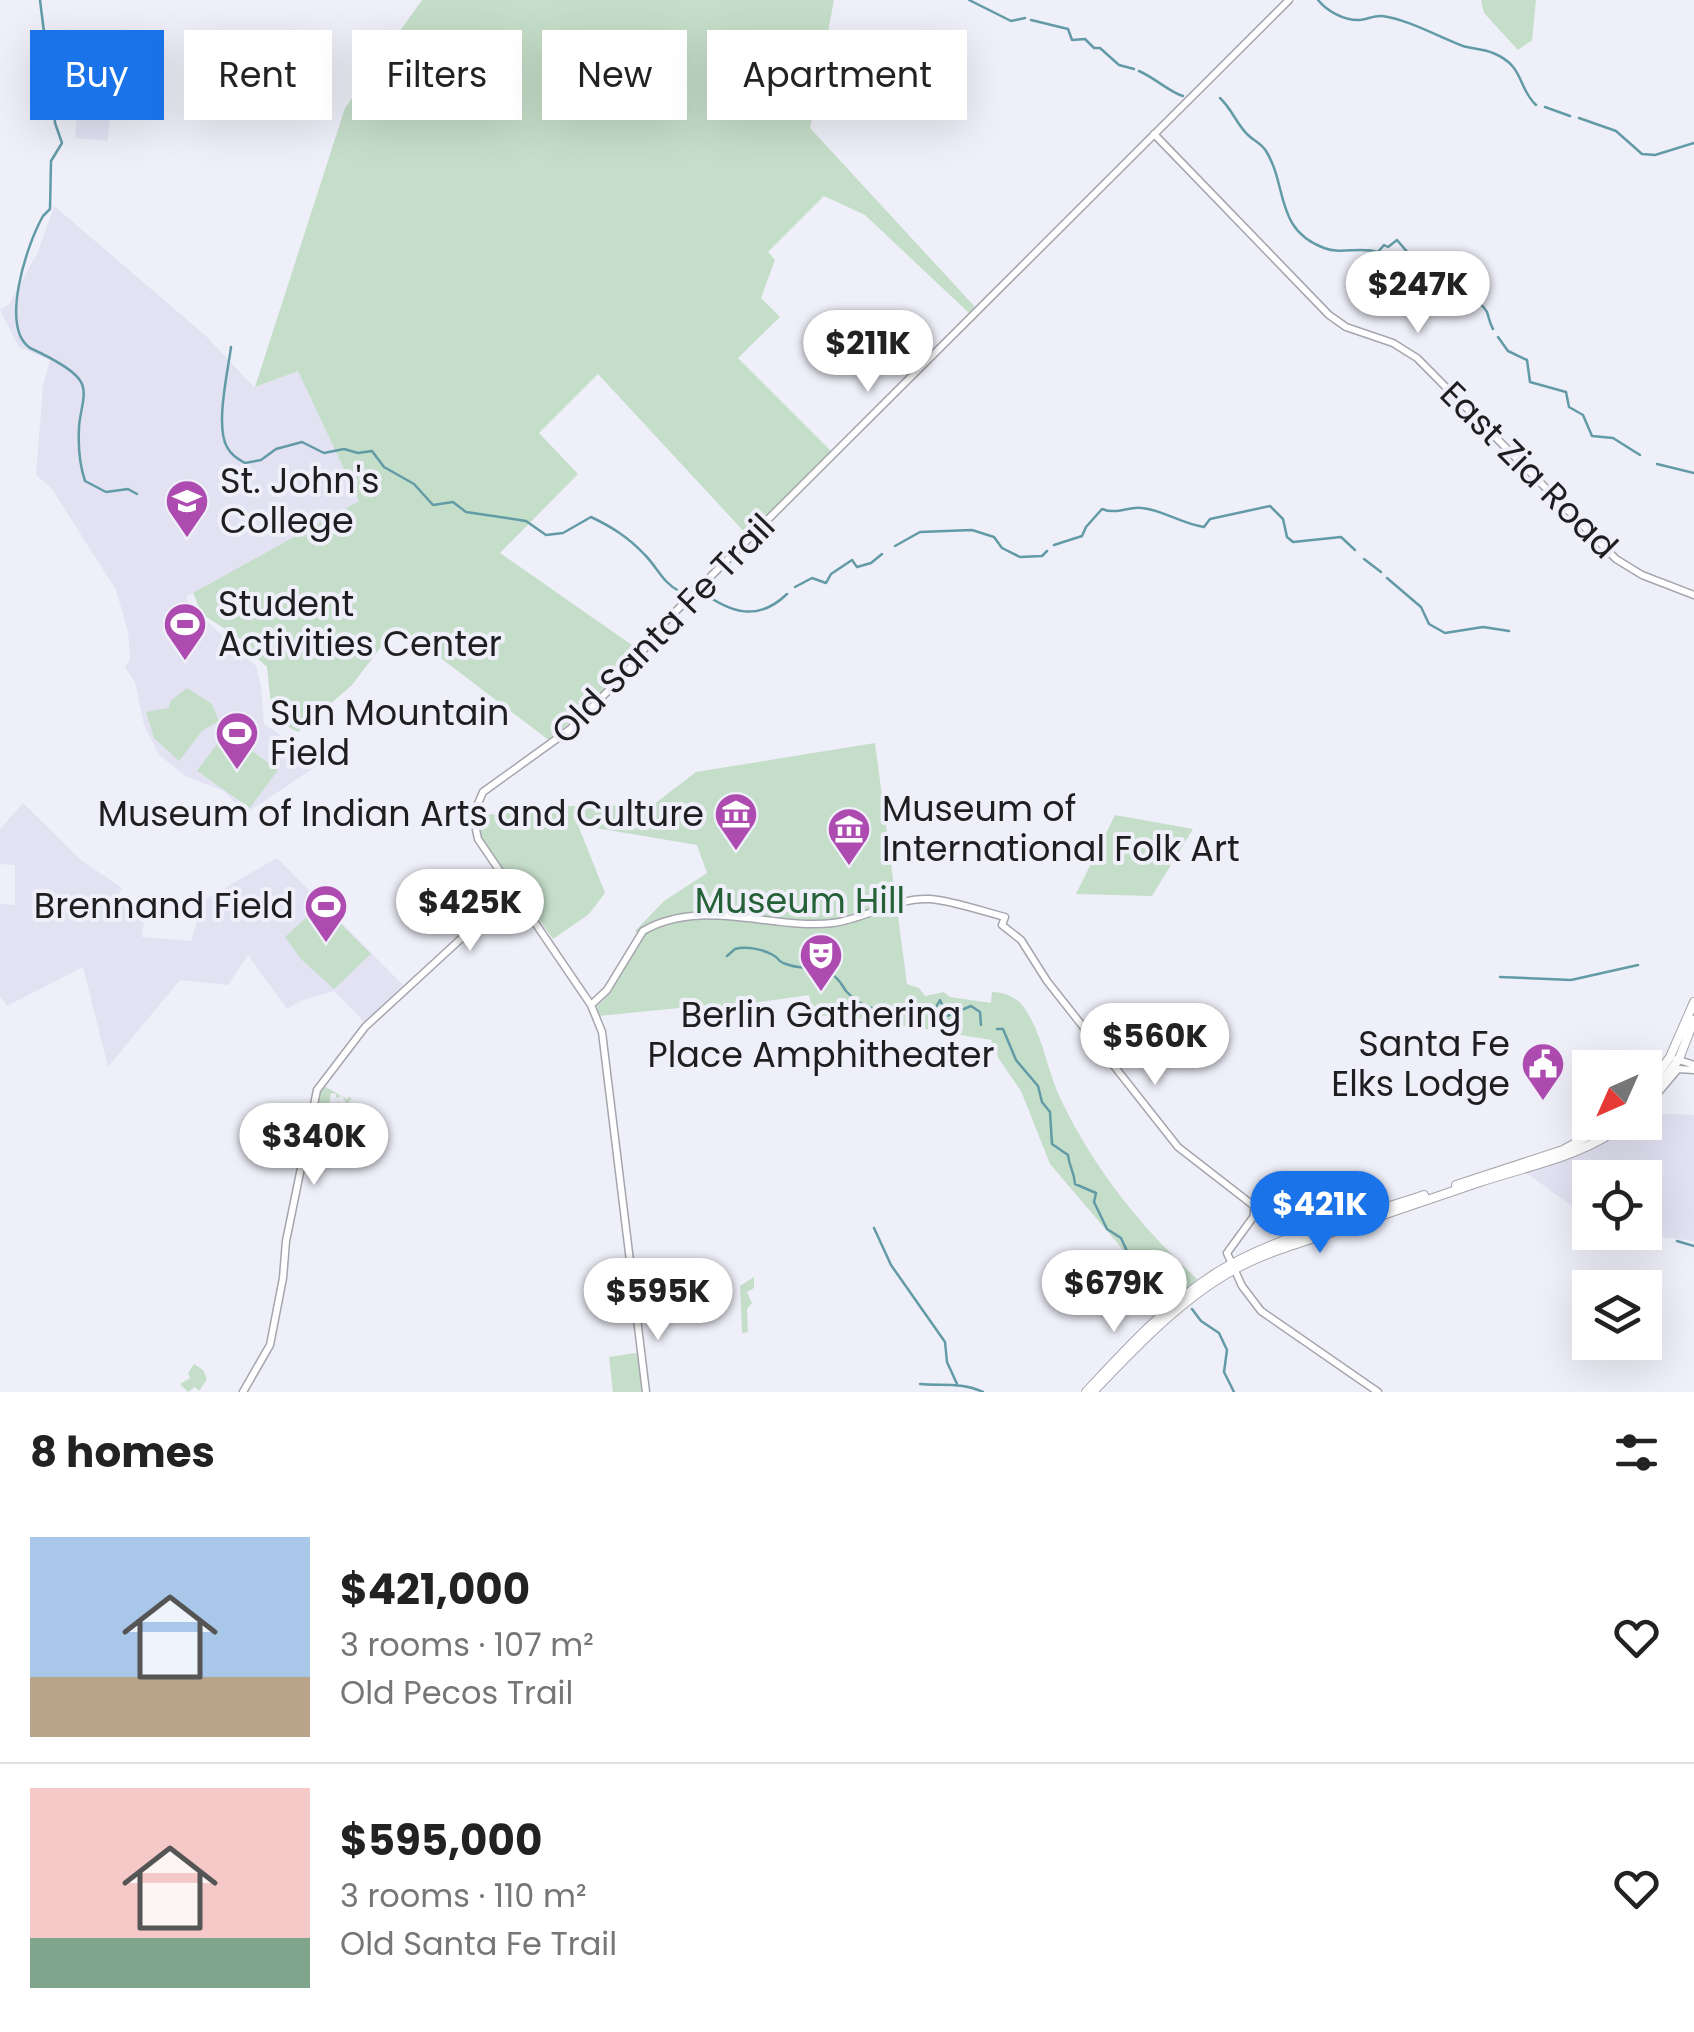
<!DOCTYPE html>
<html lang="en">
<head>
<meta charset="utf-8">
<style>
	:root { --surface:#fff; --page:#f2f2f2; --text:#222; --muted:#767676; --line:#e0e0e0; --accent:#1a73e8 }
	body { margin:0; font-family:Poppins,sans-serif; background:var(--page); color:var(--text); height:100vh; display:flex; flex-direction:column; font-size:38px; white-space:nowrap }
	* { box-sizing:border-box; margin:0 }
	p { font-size:32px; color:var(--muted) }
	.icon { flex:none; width:55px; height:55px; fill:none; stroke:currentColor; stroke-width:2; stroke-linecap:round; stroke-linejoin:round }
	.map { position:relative; height:1392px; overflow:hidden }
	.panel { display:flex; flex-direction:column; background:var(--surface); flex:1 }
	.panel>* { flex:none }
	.guide { position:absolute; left:30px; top:30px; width:1000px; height:90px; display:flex; gap:20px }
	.needle { width:65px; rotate:225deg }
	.controls { position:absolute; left:1572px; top:1050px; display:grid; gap:20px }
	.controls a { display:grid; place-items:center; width:90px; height:90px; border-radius:0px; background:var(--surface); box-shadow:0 10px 40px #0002; font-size:50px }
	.price { position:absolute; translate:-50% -85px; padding:0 22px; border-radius:35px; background:#fff; color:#222; font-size:32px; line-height:65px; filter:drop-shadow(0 2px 5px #0008) }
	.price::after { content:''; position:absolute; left:50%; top:60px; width:30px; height:22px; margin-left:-15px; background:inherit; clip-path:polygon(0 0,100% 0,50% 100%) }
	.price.current { background:var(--accent); color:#fff }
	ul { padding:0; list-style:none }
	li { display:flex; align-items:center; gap:30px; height:250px; padding:0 30px }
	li+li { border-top:2px solid var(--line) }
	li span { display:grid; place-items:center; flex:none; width:280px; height:200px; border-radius:0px; color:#555 }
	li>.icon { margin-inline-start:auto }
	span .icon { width:120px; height:120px; fill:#fffc; stroke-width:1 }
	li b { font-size:42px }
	h2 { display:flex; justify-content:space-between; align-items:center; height:120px; padding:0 30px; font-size:42px }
	.pill { padding:0 35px; border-radius:0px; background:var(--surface); box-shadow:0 10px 40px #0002; font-size:35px; line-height:90px }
	.pill.current { background:var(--accent); color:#fff }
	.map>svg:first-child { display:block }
	.built { fill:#e2e2f3 }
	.green { fill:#c5dec9 }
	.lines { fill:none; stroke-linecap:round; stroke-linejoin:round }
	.stream { stroke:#629ba6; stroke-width:2.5 }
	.tertiary-casing { stroke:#a5a5ae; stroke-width:9 }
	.secondary-casing { stroke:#a5a5ae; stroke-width:10 }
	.tertiary { stroke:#fff; stroke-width:6 }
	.secondary { stroke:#fff; stroke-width:8 }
	.labels { text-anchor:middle; stroke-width:8; stroke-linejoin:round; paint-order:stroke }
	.street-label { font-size:35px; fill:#1e1e21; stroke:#efeff9 }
	.poi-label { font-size:35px; fill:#1e1e21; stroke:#efeff9; text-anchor:start }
	.park-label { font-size:35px; fill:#256137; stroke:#efeff9 }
</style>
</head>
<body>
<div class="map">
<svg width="1694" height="1392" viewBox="0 0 1694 1392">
	<rect width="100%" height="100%" fill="#efeff9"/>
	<!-- built -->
	<path class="built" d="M78,102L111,105L108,141L75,138Z
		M54,206L206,336L254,387L298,371L360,501L186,597L191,607L256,666L261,686L264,724L321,763L245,814L224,791L187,777L159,755L144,725L135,682L125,667L130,659L128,632L116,590L52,489L36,475L43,386L50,360L19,347L0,310L9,304L38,252Z
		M23,803L81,860L122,888L116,898L144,919L142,937L191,941L204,900L277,858L403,985L365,1023L334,991L303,1000L287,1009L248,955L228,985L180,980L108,1067L83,967L7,1006L0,996V904L15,905V865L0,864V829Z
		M1645,1113L1694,1115V1241L1630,1233L1645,1232V1178H1590V1219L1525,1172L1588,1152L1633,1123L1645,1122Z"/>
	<!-- green -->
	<path class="green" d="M422,0H834L810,128L976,308L970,314L865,215L824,196L768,252L775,260L761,298L780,317L738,358L832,452L748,536L598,374L539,433L578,474L500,553L639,650L622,672L550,741L434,653L390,635L352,685L298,732C266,718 271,695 267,667L255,656L251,646L202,614L193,593L359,501L298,371L255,387L345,108Z
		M1481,0H1536L1532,40L1518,50L1484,13Z
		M187,688L212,704L219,721L202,731L179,761L154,738L146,712L169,708L170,701Z
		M226,732L278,770L250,808L197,771Z
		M875,743L907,984L919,988L925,996L944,992L950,997L991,1003L992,992C1005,992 1018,998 1025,1009C1044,1037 1047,1072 1062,1102C1096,1171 1140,1226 1197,1279L1174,1299L1153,1285L1050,1164L1021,1091L999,1059L991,1040L907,1026L891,1028L882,1023L836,1014L813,1018L809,995L711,1009L710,1005L599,1016L597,1006L611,992L640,936L635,931L664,901L707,873L697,845L578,825L605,893L589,914L553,939L479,835L476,816L564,806L653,805L696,772Z
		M1115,815L1193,829L1152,896L1076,894Z
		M321,904L371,954L334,989L301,959L285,937Z
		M326,1087L348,1100V1097L352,1098L347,1104L342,1096L336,1098V1094L331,1093L328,1112L340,1119V1104L335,1103L339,1102L348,1109L357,1106L358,1125L353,1133L312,1122L318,1091Z
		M754,1277V1288L747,1292L752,1303L747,1309L748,1332L742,1333L740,1286Z
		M635,1353L639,1355L643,1392H613L609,1357Z
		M194,1364L203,1370L207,1379L199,1391L195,1387L188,1392L180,1384L190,1378L188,1373Z"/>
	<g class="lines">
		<!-- stream -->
		<path class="stream" d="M40,0L46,48L40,71V92L54,107L55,123L62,143L51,161L50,209L43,216C26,246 0,327 30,348C43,354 74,369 81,382C88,394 79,414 79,428C78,447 79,463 85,481L106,492L128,489L137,494
			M969,0L1011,21L1025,18
			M1318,0C1327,11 1343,20 1358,20C1366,20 1374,15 1382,16C1407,19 1439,37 1463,46C1473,49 1484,49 1493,53C1525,66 1517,87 1536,105
			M1031,20L1068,29L1072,40L1085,39L1094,48H1100L1119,65L1134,69
			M1139,71C1155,78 1171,93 1183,96
			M1220,98C1232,109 1237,125 1248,135C1254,141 1261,143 1266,151C1288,186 1274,229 1324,248C1342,255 1359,246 1378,252L1384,245L1388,247L1397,240L1433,282L1431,290L1437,296C1452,295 1479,296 1487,312C1489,318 1490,324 1493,329
			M1545,107L1570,116
			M1579,118L1616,131L1642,154L1655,155L1694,143
			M1498,337L1508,351L1527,360L1530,382L1566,392L1569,407L1583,415L1592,436L1613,438L1640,455
			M231,347C228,371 215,426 227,447C231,455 238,459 245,463L261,460L276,449L302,442L324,453L344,449L358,453L372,451L384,467L414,484L433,505L453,502L466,512L526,521L546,535L563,533L591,517C612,527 628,537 645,555C657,567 663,583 679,591L692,587
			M1657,464L1694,473
			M1054,545L1082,536L1086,527L1102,509C1117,515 1128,506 1142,508C1163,510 1182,524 1204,527L1210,519L1270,506L1283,519L1287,537L1293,542L1341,537L1355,550
			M895,546L920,532L972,530L994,537L1002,548L1020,557L1042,556L1047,551
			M1364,559L1381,572
			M1387,578L1421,607L1429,624L1445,633L1483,627L1509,631
			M795,587L812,578L826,583L831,574L852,560L857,567L871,563L882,554
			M702,592C731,613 758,622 787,594
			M727,956L735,949C747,946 762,949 773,955C782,960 775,960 786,964C801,970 817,966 831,974C839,978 841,984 846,991C860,1007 884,1016 902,1008L906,1012L917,1004L932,1014L940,1000L947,1016L971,1006L980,1012L981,1025
			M1500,977L1571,980L1638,965
			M997,1029H1003L1016,1060L1038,1086L1042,1102L1050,1112L1052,1144L1068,1155C1069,1167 1074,1170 1075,1184L1096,1193L1094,1202L1107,1229L1121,1238L1127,1251L1143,1259L1150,1267L1147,1277L1166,1284L1165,1289L1176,1296
			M874,1228L891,1265L945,1342L947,1362L957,1384
			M1677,1241L1694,1246
			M1192,1309L1201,1321L1219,1333L1227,1350L1224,1372L1234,1392
			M920,1384C942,1386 962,1382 983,1392"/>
		<!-- tertiary casing -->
		<g class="tertiary-casing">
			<path id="tertiary" d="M1154,134L1329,315L1346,327L1393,343L1417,358L1616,559L1642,575L1694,595
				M591,1005L607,990L643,931C701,897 772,930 833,923C865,919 897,897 930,899C954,901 981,911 1005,917L1002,925L1021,940L1047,981L1178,1147L1254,1206V1216L1227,1253L1242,1286L1261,1311L1378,1392
				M1676,1059L1694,1065
				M1646,1107L1678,1069L1694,1070
				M243,1392L270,1345L283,1278L286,1241L317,1090L365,1027L477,924L494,915L525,907
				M646,1392L602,1032L591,1005L478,839L473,815L483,792L569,730L626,673L665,622L1289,0"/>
		</g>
		<!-- secondary casing -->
		<g class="secondary-casing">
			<path id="secondary" d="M1645,1092L1670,1057L1694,1002
				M1645,1105L1679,1059L1694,1020
				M1456,1185L1563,1150L1614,1122
				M1086,1392C1125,1350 1167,1304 1216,1273C1275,1236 1357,1218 1424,1195
				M1093,1392C1134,1349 1178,1302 1230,1272C1262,1253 1300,1243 1336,1231C1384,1215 1432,1198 1480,1182C1531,1165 1583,1157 1627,1122"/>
		</g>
		<!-- tertiary -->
		<use href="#tertiary" class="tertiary"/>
		<!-- secondary -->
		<use href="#secondary" class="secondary"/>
	</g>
	<!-- icons -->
	<defs>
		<g id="university-pin" transform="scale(2.25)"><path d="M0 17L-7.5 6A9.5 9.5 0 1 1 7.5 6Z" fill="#ae4bb1" stroke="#efeff9"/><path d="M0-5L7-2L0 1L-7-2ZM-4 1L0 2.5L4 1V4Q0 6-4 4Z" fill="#fff"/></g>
		<g id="stadium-pin" transform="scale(2.25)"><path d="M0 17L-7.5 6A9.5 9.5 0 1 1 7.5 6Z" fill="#ae4bb1" stroke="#efeff9"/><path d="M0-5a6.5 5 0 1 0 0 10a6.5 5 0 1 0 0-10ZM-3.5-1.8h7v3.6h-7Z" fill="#fff"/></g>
		<g id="museum-pin" transform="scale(2.25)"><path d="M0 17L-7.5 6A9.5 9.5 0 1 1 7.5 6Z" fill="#ae4bb1" stroke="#efeff9"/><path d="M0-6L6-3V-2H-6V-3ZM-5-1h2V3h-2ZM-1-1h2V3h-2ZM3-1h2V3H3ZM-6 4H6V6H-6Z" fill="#fff"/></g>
		<g id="theatre-pin" transform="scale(2.25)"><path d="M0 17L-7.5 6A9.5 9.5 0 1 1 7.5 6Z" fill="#ae4bb1" stroke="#efeff9"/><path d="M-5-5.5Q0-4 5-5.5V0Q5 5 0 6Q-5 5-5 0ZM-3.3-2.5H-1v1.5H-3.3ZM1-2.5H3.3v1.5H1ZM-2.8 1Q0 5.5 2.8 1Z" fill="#fff"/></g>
		<g id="civic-pin" transform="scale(2.25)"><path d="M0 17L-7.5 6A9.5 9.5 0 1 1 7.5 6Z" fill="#ae4bb1" stroke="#efeff9"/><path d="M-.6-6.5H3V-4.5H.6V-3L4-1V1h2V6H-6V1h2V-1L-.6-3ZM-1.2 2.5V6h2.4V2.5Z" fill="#fff"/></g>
	</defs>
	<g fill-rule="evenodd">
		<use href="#university-pin" x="187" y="501"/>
		<use href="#stadium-pin" x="185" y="624"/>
		<use href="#stadium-pin" x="237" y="733"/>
		<use href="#museum-pin" x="736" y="814"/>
		<use href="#museum-pin" x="849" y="829"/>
		<use href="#stadium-pin" x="326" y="906"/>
		<use href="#theatre-pin" x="821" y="955"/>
		<use href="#civic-pin" x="1543" y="1064"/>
	</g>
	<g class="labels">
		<!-- street labels -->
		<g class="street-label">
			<text transform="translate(1529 470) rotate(45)" y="12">East Zia Road</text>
			<text transform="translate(663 629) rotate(-46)" y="12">Old Santa Fe Trail</text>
		</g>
		<!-- poi labels -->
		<g class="poi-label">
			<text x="220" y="493">St. John's<tspan x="220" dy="40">College</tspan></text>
			<text x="218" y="616">Student<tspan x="218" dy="40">Activities Center</tspan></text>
			<text x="270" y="725">Sun Mountain<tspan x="270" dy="40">Field</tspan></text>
			<text x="882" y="821">Museum of<tspan x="882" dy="40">International Folk Art</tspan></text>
			<text x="704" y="826" text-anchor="end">Museum of Indian Arts and Culture</text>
			<text x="294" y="918" text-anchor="end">Brennand Field</text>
			<text x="821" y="1027" text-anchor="middle">Berlin Gathering<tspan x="821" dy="40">Place Amphitheater</tspan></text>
			<text x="1510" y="1056" text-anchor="end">Santa Fe<tspan x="1510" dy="40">Elks Lodge</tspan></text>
		</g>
		<!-- park labels -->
		<g class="park-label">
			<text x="800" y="913">Museum Hill</text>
		</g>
	</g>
</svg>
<div class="controls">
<a><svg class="needle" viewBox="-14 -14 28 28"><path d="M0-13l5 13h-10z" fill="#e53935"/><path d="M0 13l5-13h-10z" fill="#767676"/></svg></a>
<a><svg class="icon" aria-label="locate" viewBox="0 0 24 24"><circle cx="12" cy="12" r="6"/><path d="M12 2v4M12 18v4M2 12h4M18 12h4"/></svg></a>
<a><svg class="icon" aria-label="layers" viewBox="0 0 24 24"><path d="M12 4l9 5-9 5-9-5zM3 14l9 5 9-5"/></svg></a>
</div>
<b class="price" style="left:1418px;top:336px">$247K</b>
<b class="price" style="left:868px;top:395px">$211K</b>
<b class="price" style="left:470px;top:954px">$425K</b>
<b class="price" style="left:1155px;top:1088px">$560K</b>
<b class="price" style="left:314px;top:1188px">$340K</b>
<b class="price current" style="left:1320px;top:1256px">$421K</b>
<b class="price" style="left:1114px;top:1335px">$679K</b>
<b class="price" style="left:658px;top:1343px">$595K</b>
<div class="guide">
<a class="pill current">Buy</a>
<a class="pill">Rent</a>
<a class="pill">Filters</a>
<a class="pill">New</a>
<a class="pill">Apartment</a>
</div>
</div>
<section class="panel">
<h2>8 homes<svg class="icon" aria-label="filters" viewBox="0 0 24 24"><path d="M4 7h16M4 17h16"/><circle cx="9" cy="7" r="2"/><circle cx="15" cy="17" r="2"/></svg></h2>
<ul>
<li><span style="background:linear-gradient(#a9c7e8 70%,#b9a48a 0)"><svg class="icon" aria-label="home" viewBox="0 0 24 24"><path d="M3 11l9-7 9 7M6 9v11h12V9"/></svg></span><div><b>$421,000</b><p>3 rooms · 107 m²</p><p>Old Pecos Trail</p></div><svg class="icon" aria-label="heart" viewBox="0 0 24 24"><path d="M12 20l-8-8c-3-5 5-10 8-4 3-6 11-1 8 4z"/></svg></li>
<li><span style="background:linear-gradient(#f6c9c9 75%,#7fa58c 0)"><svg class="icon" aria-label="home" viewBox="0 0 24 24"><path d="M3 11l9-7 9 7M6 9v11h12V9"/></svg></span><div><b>$595,000</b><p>3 rooms · 110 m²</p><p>Old Santa Fe Trail</p></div><svg class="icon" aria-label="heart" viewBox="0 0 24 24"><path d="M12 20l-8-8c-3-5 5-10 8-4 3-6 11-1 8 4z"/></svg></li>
</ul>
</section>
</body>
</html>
